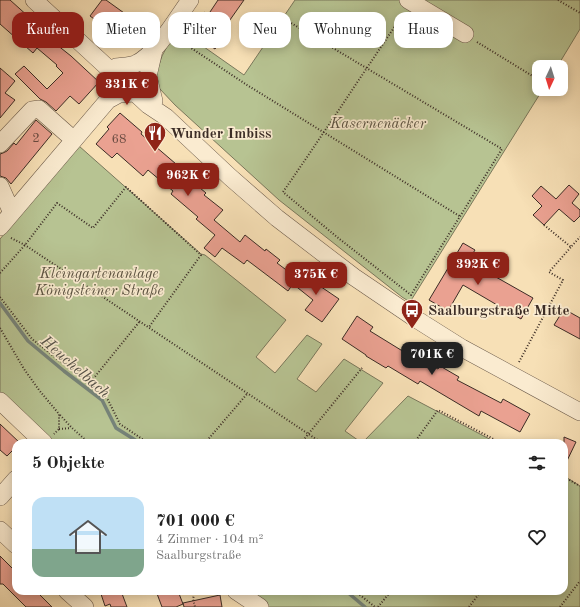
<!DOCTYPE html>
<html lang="de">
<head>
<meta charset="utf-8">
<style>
	:root { --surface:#fff; --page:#f6f6f6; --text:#222; --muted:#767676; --accent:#8f2418 }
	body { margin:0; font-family:"Old Standard TT",serif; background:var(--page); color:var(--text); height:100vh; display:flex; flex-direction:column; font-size:15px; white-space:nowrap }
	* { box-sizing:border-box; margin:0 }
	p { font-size:13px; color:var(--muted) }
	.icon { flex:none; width:22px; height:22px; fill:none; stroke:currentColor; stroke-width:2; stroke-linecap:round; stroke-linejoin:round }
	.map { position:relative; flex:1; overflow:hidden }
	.side { position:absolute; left:12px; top:439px; width:556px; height:156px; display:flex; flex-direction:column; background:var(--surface); border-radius:12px; box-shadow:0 2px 10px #0003 }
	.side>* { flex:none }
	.hud { position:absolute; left:12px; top:12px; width:556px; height:36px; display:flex; gap:8px }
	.needle { width:26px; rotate:184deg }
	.controls { position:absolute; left:532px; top:60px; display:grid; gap:8px }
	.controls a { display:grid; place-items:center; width:36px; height:36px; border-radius:8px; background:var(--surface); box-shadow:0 2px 10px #0003; font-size:20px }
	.price { position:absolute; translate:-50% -34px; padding:0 9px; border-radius:8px; background:var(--accent); color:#fff; font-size:13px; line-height:26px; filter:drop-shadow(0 1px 2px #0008) }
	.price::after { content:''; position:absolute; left:50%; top:24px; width:12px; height:9px; margin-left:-6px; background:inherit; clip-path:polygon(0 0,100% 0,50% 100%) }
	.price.on { background:#222; color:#fff }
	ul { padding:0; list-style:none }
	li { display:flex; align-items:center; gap:12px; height:100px; padding:0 20px }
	li span { display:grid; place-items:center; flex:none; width:112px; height:80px; border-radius:12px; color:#555 }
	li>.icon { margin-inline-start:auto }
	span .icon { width:48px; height:48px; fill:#fffc; stroke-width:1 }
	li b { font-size:17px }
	h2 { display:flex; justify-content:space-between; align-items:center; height:48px; padding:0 20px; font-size:17px }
	.tag { padding:0 14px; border-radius:12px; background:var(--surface); box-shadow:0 2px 10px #0003; font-size:14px; line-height:36px }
	.tag.on { background:var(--accent); color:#fff }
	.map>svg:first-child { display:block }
	.green { fill:#b7c392; stroke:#7a785c }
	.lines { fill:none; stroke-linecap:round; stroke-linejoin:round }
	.stream { stroke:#768379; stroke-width:3.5 }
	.building { fill:#eaa191; stroke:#3c2d26 }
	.minor-casing { stroke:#6b5a4a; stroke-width:18 }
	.path { stroke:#3c2d26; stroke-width:2; stroke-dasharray:1 2; stroke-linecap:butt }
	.minor { stroke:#faebd0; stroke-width:17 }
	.labels { text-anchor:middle; stroke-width:3.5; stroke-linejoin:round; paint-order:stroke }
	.number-label { font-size:13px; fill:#684a41 }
	.park-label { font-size:15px; font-style:italic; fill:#5b5241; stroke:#faebd0 }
	.poi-label { font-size:15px; font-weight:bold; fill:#3c2d26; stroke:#faebd0; text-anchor:start }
	.water-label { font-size:16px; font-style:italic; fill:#545148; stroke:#faebd0 }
</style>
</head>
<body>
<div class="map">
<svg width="580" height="607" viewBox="0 0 580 607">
	<rect width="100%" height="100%" fill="#f7e0b6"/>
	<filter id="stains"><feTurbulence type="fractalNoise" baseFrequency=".005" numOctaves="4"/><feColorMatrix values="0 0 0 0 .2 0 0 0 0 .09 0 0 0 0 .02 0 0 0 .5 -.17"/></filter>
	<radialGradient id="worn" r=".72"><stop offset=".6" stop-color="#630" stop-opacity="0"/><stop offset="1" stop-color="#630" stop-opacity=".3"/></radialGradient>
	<!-- green -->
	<path class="green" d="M295,0H580V29L557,67H539V89H543L410,302L402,297L279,200L175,105L159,88L155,77L162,56L177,28L244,75Z
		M79,146L201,254L205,255L286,320L256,357L275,373L307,335L322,344L297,379L316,392L344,359L383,383L345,431L362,443L408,396L497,443H44L0,401V239Z
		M564,476L580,486V607H261L236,591H564Z"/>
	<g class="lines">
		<!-- stream -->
		<path class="stream" d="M0,303L28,341L64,371L102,400L116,428L140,443
			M346,591L365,607"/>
	</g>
	<!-- building -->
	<path class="building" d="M0,0H10L49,35L47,37L71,56L99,82L79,104L70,96L56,111L46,102L40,99L15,74L24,66L47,89L63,73L56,66L57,65L37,48L33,53L0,24Z
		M102,0H106L138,23L125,41L90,16Z
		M218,0H244L225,27L229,30L215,49L189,31L204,12L208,15Z
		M0,68L15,81L5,93L15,100L0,118Z
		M120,113L142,132L141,134L176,164L174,166L206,193L204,195L223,210L214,220L240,242L245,235L265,251L266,249L280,260L277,263L297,278L288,291L247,260L244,264L222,248L215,257L204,248L215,235L196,219L198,217L171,194L173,191L148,170L143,176L117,153L112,158L96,144L109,129L107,127Z
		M36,120L52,134L11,184L6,178L0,176V154L3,153L7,151L14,143L16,145Z
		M569,185L579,194L572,203L580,210V216L574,222L559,209L544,225L533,215L542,206L532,196L541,186L556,199Z
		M463,243L475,250L470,258L475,260L473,264L533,298L521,319L463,285L448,311L429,300Z
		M305,268L315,275L311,280L339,299L322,322L305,310L313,300L293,284Z
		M564,309L580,318V339L554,325Z
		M357,316L373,327L370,331L409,355L410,353L438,369L440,366L459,377L457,380L501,403L503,399L530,414L520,432L481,411L479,416L420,381L418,384L388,366L386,368L366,356V355L342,339Z
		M0,424L20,443H16V447L7,456L0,450Z
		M564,437L576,442L564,467Z
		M0,556L16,572V591H36L52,607H26L3,584H0Z
		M100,591H121L127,607H111L110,604L105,606Z
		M156,591H178L183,604L176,607H162Z
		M220,595L222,607H184L183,603Z"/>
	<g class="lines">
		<!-- minor casing -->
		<g class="minor-casing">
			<path id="minor" d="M34,0L135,93L148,105L166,117L230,177L277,218L354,277L416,319L462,348L580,412
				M408,0L465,34
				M116,67C122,66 129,66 135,64C155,56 177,18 190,0
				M154,101L148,76L154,50
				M0,144L32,110L39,109L74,140
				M0,186L12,213
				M0,227L108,100L119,94L135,93
				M0,401L44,443
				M0,497L16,479
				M0,530L16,545
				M67,591L85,607
				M236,591L260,607"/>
		</g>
		<!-- path -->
		<path class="path" d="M558,0L580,13
			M286,20L502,149L411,295L337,237L283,192C324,133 363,73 404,13
			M179,40L247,85L461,217
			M477,42L539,80
			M544,225L571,247L580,237
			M11,238L25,245L322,443
			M0,273L25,245L57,203L93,228L126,187L201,255L149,327
			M0,297L32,339L89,384L140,321
			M0,328L24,369L39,390L59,414V429L54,434
			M519,362L563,280L549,272L571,247
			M89,384L108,400L120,424L148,443
			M60,415L72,428L89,443
			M59,429L71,428
			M205,443L247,394
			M301,443L362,368
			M414,443L438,410L501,443
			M564,477L580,486
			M564,483L568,479
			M195,591L193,599L195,607
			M355,591L375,607
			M378,607L391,591
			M469,607L481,591
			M560,607L580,581"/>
		<!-- minor -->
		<use href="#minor" class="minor"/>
	</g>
	<!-- icons -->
	<defs>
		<g id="restaurant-pin" transform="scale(1.15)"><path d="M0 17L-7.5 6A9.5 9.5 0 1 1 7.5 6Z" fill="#8f2418" stroke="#faebd0"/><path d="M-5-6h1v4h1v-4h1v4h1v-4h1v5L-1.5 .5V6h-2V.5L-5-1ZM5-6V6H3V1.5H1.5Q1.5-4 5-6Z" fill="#fff"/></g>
		<g id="bus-pin" transform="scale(1.15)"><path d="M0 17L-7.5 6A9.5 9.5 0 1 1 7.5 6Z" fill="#8f2418" stroke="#faebd0"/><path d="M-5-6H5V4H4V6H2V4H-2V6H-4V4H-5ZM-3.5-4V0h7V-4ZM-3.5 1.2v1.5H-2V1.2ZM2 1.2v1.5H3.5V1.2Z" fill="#fff"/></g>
	</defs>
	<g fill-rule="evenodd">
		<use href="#restaurant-pin" x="155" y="133"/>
		<use href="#bus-pin" x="412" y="310"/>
	</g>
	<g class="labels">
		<!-- number labels -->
		<g class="number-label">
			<text x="36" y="142">2</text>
			<text x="119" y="143">68</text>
		</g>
		<!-- park labels -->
		<g class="park-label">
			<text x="378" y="128">Kasernenäcker</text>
			<text x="99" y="278">Kleingartenanlage<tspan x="99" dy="17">Königsteiner Straße</tspan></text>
		</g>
		<!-- poi labels -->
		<g class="poi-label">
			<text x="170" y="138">Wunder Imbiss</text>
			<text x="428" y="315">Saalburgstraße Mitte</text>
		</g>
		<!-- water labels -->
		<g class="water-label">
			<text transform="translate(76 366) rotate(41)" y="6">Heuchelbach</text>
		</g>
	</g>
	<rect width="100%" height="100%" filter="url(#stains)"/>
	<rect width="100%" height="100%" fill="url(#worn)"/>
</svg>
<div class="controls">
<a><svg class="needle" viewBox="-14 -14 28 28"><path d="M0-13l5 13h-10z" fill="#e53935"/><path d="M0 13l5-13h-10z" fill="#767676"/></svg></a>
</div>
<b class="price" style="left:127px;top:106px">331K €</b>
<b class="price" style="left:188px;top:197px">962K €</b>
<b class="price" style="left:478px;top:286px">392K €</b>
<b class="price" style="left:316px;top:296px">375K €</b>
<b class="price on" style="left:432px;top:376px">701K €</b>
<div class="hud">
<a class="tag on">Kaufen</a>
<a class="tag">Mieten</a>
<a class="tag">Filter</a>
<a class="tag">Neu</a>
<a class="tag">Wohnung</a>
<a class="tag">Haus</a>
</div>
<section class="side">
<h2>5 Objekte<svg class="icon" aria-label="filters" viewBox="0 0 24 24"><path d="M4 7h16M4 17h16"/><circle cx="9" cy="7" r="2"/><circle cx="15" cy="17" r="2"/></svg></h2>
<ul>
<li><span style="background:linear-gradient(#bfe0f5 65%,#7fa58c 0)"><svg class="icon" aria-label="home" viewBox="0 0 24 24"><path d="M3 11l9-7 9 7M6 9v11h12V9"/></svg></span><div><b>701 000 €</b><p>4 Zimmer · 104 m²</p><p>Saalburgstraße</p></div><svg class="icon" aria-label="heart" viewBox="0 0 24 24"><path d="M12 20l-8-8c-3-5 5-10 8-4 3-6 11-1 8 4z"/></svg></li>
</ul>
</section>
</div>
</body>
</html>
